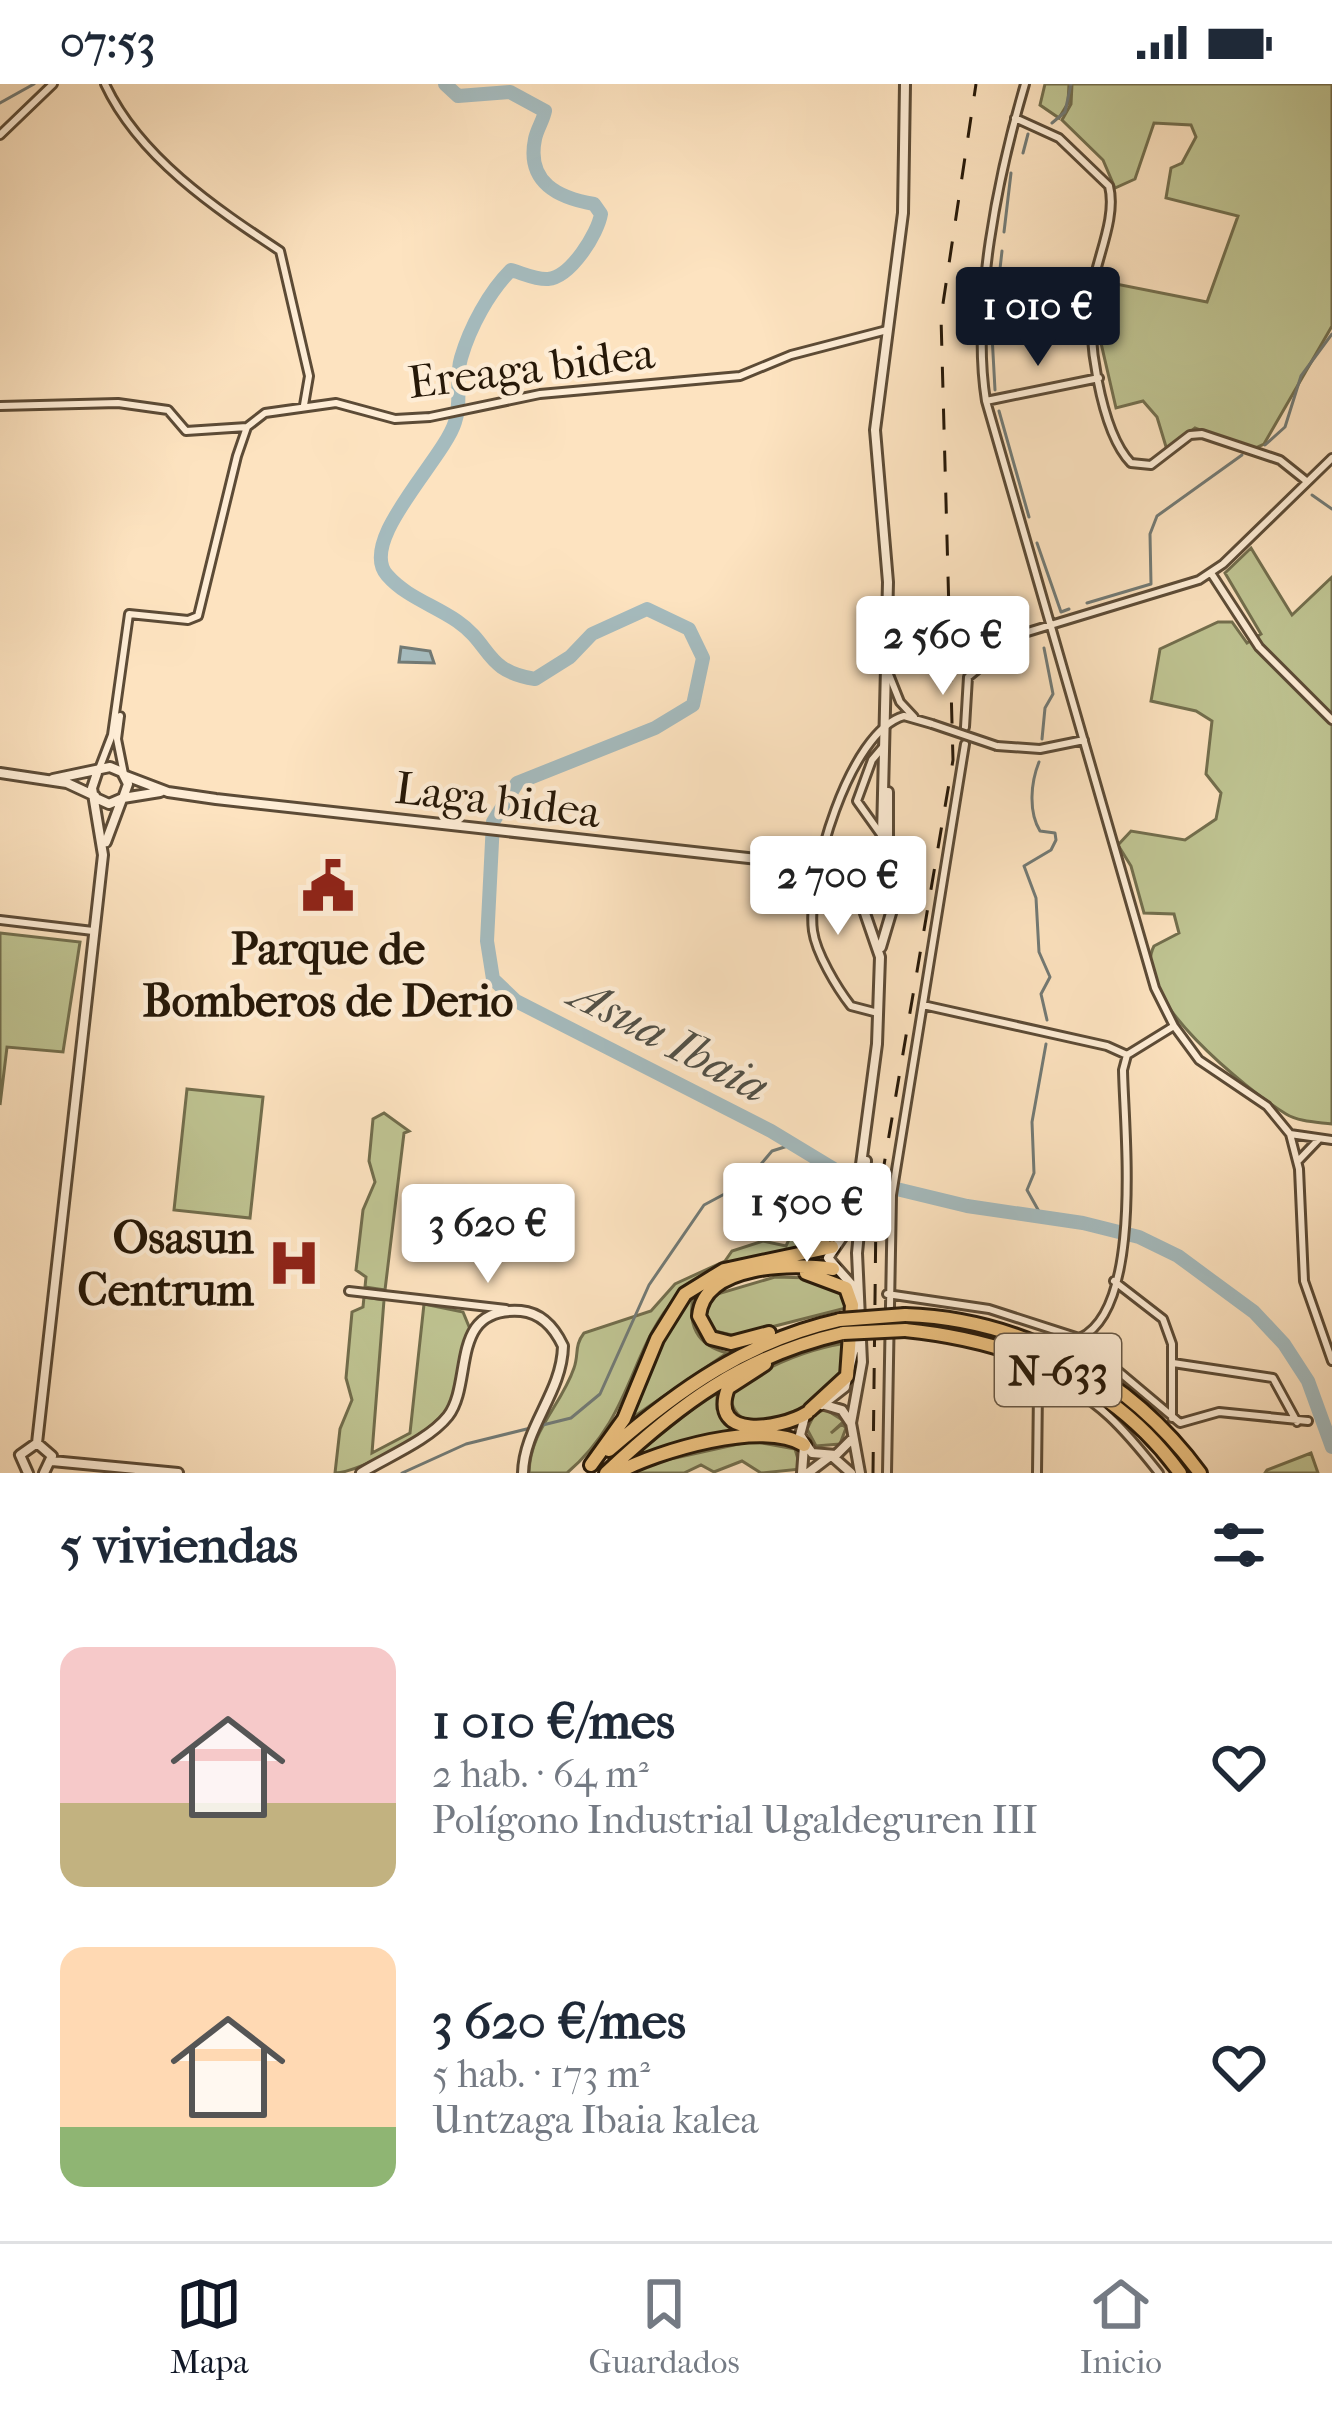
<!DOCTYPE html>
<html lang="es">
<head>
<meta charset="utf-8">
<style>
	:root { --surface:#fff; --page:#f2f2f3; --text:#1f2937; --muted:#747a83; --line:#e0e1e3; --accent:#111827 }
	body { margin:0; font-family:"IM FELL French Canon",serif; background:var(--page); color:var(--text); height:100vh; display:flex; flex-direction:column; font-size:45px; white-space:nowrap }
	* { box-sizing:border-box; margin:0 }
	p { font-size:39px; color:var(--muted) }
	.icon { flex:none; width:66px; height:66px; fill:none; stroke:currentColor; stroke-width:2; stroke-linecap:round; stroke-linejoin:round }
	.map { position:relative; height:1389px; overflow:hidden }
	.drawer { display:flex; flex-direction:column; background:var(--surface); flex:1 }
	.drawer>* { flex:none }
	.price { position:absolute; translate:-50% -102px; padding:0 27px; border-radius:12px; background:#fff; color:#222; font-size:39px; line-height:78px; filter:drop-shadow(0 3px 6px #0008) }
	.price::after { content:''; position:absolute; left:50%; top:72px; width:36px; height:27px; margin-left:-18px; background:inherit; clip-path:polygon(0 0,100% 0,50% 100%) }
	.price.current { background:var(--accent); color:#fff }
	ul { padding:0; list-style:none }
	li { display:flex; align-items:center; gap:36px; height:300px; padding:0 60px }
	li span { display:grid; place-items:center; flex:none; width:336px; height:240px; border-radius:24px; color:#555 }
	li>.icon { margin-inline-start:auto }
	span .icon { width:144px; height:144px; fill:#fffc; stroke-width:1 }
	li b { font-size:51px }
	h2 { display:flex; justify-content:space-between; align-items:center; height:144px; padding:0 60px; font-size:51px }
	.status { display:flex; justify-content:space-between; align-items:center; height:84px; padding:0 60px; background:var(--surface); direction:ltr }
	.status svg { height:33px; fill:currentColor }
	.tabs { display:flex; justify-content:space-around; align-items:center; height:168px; border-top:3px solid var(--line); background:var(--surface); font-size:33px; color:var(--muted) }
	.tabs a { display:grid; justify-items:center; gap:6px }
	.tabs .current { color:var(--accent) }
	.map>svg:first-child { display:block }
	.green { fill:#bfc492; stroke:#726e4d; stroke-width:3 }
	.water { fill:#a5bbbe; stroke:#727a75; stroke-width:3 }
	.lines { fill:none; stroke-linecap:round; stroke-linejoin:round }
	.stream { stroke:#727a75; stroke-width:3 }
	.river { stroke:#a5bbbe; stroke-width:14 }
	.minor-casing { stroke:#5c4b36; stroke-width:12 }
	.tertiary-casing { stroke:#5c4b36; stroke-width:14 }
	.motorway-casing { stroke:#261808; stroke-width:18 }
	.minor { stroke:#feedd6; stroke-width:6 }
	.tertiary { stroke:#feedd6; stroke-width:8 }
	.motorway { stroke:#eec280; stroke-width:12 }
	.rail { stroke:#261808; stroke-width:3; stroke-dasharray:21 21; stroke-linecap:butt }
	.minor-bridge-casing { stroke:#5c4b36; stroke-width:12; stroke-linecap:butt }
	.motorway-bridge-casing { stroke:#261808; stroke-width:18; stroke-linecap:butt }
	.minor-bridge { stroke:#feedd6; stroke-width:6 }
	.motorway-bridge { stroke:#eec280; stroke-width:12 }
	.labels { text-anchor:middle; stroke-width:9; stroke-linejoin:round; paint-order:stroke }
	.shield { fill:#feedd6; stroke:#675846; stroke-width:3 }
	.shield-label { font-size:42px; font-weight:bold; fill:#261808 }
	.street-label { font-size:45px; fill:#261808; stroke:#feedd6 }
	.poi-label { font-size:45px; font-weight:bold; fill:#261808; stroke:#feedd6 }
	.water-label { font-size:48px; font-style:italic; fill:#525148; stroke:#feedd6 }
</style>
</head>
<body>
<div class="status"><b>07:53</b><svg viewBox="0 0 49 12"><path d="M0 12V9h3v3zM5 12V6h3v6zM10 12V3h3v9zM15 12V0h3v12zM26 1h20v11H26zM47 4h2v5h-2z"/></svg></div>
<div class="map">
<svg width="1332" height="1389" viewBox="0 0 1332 1389">
	<rect width="100%" height="100%" fill="#fde3c0"/>
	<filter id="stains"><feTurbulence type="fractalNoise" baseFrequency=".00167" numOctaves="4"/><feColorMatrix values="0 0 0 0 .2 0 0 0 0 .09 0 0 0 0 .02 0 0 0 .5 -.17"/></filter>
	<radialGradient id="worn" r=".72"><stop offset=".6" stop-color="#630" stop-opacity="0"/><stop offset="1" stop-color="#630" stop-opacity=".3"/></radialGradient>
	<!-- green -->
	<path class="green" d="M1045,0H1069L1068,19L1059,34L1040,21Z
		M1072,0H1332V242L1264,360L1251,366L1195,344L1167,366L1157,333L1143,317L1116,324L1098,246L1101,197L1207,218L1238,132L1166,114L1171,84L1182,79L1196,53L1191,41L1154,39L1135,95L1115,104L1103,76L1062,36L1071,20Z
		M1251,464L1292,531L1332,493V1040C1317,1038 1299,1038 1286,1030C1249,1007 1128,912 1154,862L1179,849L1174,830L1144,829L1131,782L1118,761L1131,747L1185,756L1216,735L1221,709L1206,690L1212,637L1196,627L1151,617L1160,565L1218,538H1232L1247,559L1261,550L1225,489Z
		M0,849L80,858L63,968L7,963L0,1021Z
		M187,1005L263,1013L250,1134L174,1126Z
		M384,1029L409,1047L404,1049L385,1206L365,1203L366,1193L356,1186L363,1126L375,1098L369,1077L373,1035Z
		M757,1101L779,1103L809,1125L805,1155H830C796,1185 719,1166 678,1211C628,1266 635,1330 567,1389H529C530,1346 561,1322 574,1284C579,1270 574,1262 584,1249L651,1227L675,1200L725,1177L732,1167L763,1157L786,1162L799,1134L755,1113L741,1140L758,1148L740,1152L731,1142L739,1115Z
		M775,1193L812,1194L844,1210L846,1224L736,1252L711,1246L705,1231L714,1211Z
		M693,1212C688,1241 696,1261 727,1269L629,1336L659,1257Z
		M364,1213L384,1216L372,1369L410,1349L424,1220L463,1228L470,1245C457,1269 460,1292 452,1317C444,1343 360,1389 335,1389L340,1345L352,1316L346,1294L352,1228L363,1223Z
		M846,1259C846,1268 846,1280 843,1288C831,1317 734,1373 730,1308C766,1282 803,1266 846,1259Z
		M717,1306V1325L739,1347L632,1373Z
		M825,1325L844,1337L831,1349L842,1340L846,1344L840,1360L816,1362L807,1345L814,1331Z
		M752,1357L795,1365L801,1385L761,1389L742,1377L714,1388L701,1381L684,1389H632L657,1378Z
		M1311,1369L1318,1389H1265L1267,1386Z"/>
	<!-- water -->
	<path class="water" d="M401,563L430,567L434,579L399,578Z"/>
	<g class="lines">
		<!-- stream -->
		<path class="stream" d="M0,19L34,0
			M1052,39L1065,28L1071,0
			M1023,69L1028,50
			M1004,148L1011,89
			M995,229L1002,167
			M992,251L995,306
			M999,327L1029,433
			M1265,361L1285,343L1301,292L1332,250
			M1312,411L1332,425
			M1037,459L1061,528L1069,525
			M1087,519L1151,500L1150,450L1157,432L1242,371
			M1042,655L1045,624L1053,610L1044,564
			M1039,678C1031,698 1028,727 1040,747L1055,749L1056,756L1051,766L1024,782L1036,814L1039,868L1050,893L1041,910L1047,936
			M1041,1131L1027,1106L1034,1089L1032,1038L1046,960
			M402,1389L466,1360L571,1334L600,1310L649,1201L704,1121L745,1099L772,1067L794,1060"/>
		<!-- river -->
		<path class="river" d="M445,0L458,12L510,8L545,27C543,37 537,45 535,55C526,99 559,114 594,120L601,130C598,149 571,193 548,195C537,196 522,189 511,186C489,208 470,243 461,274C455,294 462,319 455,338C444,375 357,457 387,491C406,513 434,521 457,537C492,561 484,587 535,595L570,573L592,550L647,525L689,545L703,574L693,621L655,644L517,699L493,738L487,857L493,895L516,917L771,1047L847,1093L967,1122L1083,1139L1139,1153L1178,1172L1254,1228L1284,1260L1308,1297L1332,1363"/>
		<!-- minor casing -->
		<g class="minor-casing">
			<path id="minor" d="M105,0C139,73 215,124 280,167L309,292L304,321
				M1025,0C998,91 971,223 986,317L1155,904L1174,942L1199,976L1267,1022L1290,1050L1299,1085L1304,1197L1332,1277
				M1015,34L1059,54L1109,102C1117,133 1097,173 1092,205C1086,248 1100,347 1131,379L1151,381L1190,351L1202,350L1280,376L1305,396
				M0,51L53,0
				M986,317L1099,294
				M0,322L118,319L168,326L186,347L247,343
				M1211,489L1259,563L1332,636
				M888,554L944,580
				M888,588L900,618L914,633
				M120,632L117,655L124,690
				M965,643L968,593L1021,550L1199,496L1223,480L1332,374
				M997,662L1040,665L1084,656
				M99,685L112,651L129,530L188,536L198,532L237,372L247,343L265,329L336,319L395,335L430,333L540,310L740,292L791,271L887,246
				M882,752L857,717L872,676L883,663
				M0,836L93,847
				M923,921L1107,962L1127,971L1174,942
				M878,929L851,922C837,904 816,869 813,847C806,796 849,647 904,632L932,640
				M1290,1050L1332,1056
				M1298,1077L1319,1055
				M1114,1197L1163,1235L1172,1260V1334
				M349,1207L506,1225
				M887,1210L989,1225L1079,1254L1180,1339L1219,1328L1308,1337
				M1080,1254C1144,1224 1124,1044 1123,986L1127,971
				M1173,1279L1273,1294L1297,1338
				M887,1389L892,1111L965,660
				M1037,1389L1038,1306L1047,1298C1092,1304 1132,1355 1159,1389"/>
		</g>
		<!-- tertiary casing -->
		<g class="tertiary-casing">
			<path id="tertiary" d="M0,689L67,699L95,712
				M126,692L168,708L216,715L866,787
				M53,695L110,683L122,688L128,700L123,714L109,720L98,715
				M123,714L160,708
				M106,758L122,715
				M828,789L858,812
				M881,863L897,809L888,762V708
				M858,1103L877,960L880,873L857,806L881,768L882,752L888,498L875,346L903,129L905,0
				M855,1215L851,1200L828,1174L851,1140L856,1118
				M822,1321L845,1303L855,1260
				M825,1321L842,1326L850,1338
				M805,1332L800,1351L812,1369L836,1371L851,1356
				M37,1359L103,771L92,704L97,689
				M37,1359L52,1372L44,1389
				M833,1373L851,1389
				M52,1377L178,1389
				M28,1389L20,1371L37,1359
				M361,1389C387,1373 429,1356 448,1332C474,1298 448,1222 521,1227C542,1229 555,1245 563,1262C562,1309 524,1343 523,1389
				M802,1389L804,1362
				M808,1389L829,1373
				M860,1389L851,1339L862,1278L857,1169L866,1077"/>
		</g>
		<!-- motorway casing -->
		<g class="motorway-casing">
			<path id="motorway" d="M814,1163L845,1135L858,1103
				M806,1189L846,1204L852,1221L847,1292L810,1326
				M905,1231C1024,1235 1130,1294 1200,1389
				M905,1246C1014,1257 1113,1296 1180,1389
				M769,1249L731,1259L711,1254L699,1232C704,1179 794,1179 833,1185
				M765,1280L728,1304C708,1357 781,1345 807,1329
				M609,1366C679,1305 747,1257 840,1236
				M591,1381L624,1335L657,1255L685,1210L724,1186L832,1163
				M606,1389C679,1320 743,1272 843,1249
				M617,1389C657,1367 763,1335 804,1361"/>
		</g>
		<!-- minor -->
		<use href="#minor" class="minor"/>
		<!-- tertiary -->
		<use href="#tertiary" class="tertiary"/>
		<!-- motorway -->
		<use href="#motorway" class="motorway"/>
		<!-- rail -->
		<path class="rail" d="M873,1389L876,1128L953,676L941,233L976,0"/>
		<!-- minor-bridge casing -->
		<g class="minor-bridge-casing">
			<path id="minor-bridge" d="M932,640L997,662"/>
		</g>
		<!-- motorway-bridge casing -->
		<g class="motorway-bridge-casing">
			<path id="motorway-bridge" d="M840,1236L905,1231
				M843,1249L905,1246"/>
		</g>
		<!-- minor-bridge -->
		<use href="#minor-bridge" class="minor-bridge"/>
		<!-- motorway-bridge -->
		<use href="#motorway-bridge" class="motorway-bridge"/>
	</g>
	<!-- icons -->
	<defs>
		<g id="civic-bare" transform="scale(4.14)"><path d="M-.6-6.5H3V-4.5H.6V-3L4-1V1h2V6H-6V1h2V-1L-.6-3ZM-1.2 2.5V6h2.4V2.5Z" fill="#8f2418" stroke="#feedd6" stroke-width="2.5" paint-order="stroke"/></g>
		<g id="hospital-bare" transform="scale(4.14)"><path d="M-5-5h3v3.5h4V-5h3V5h-3V1.5h-4V5h-3Z" fill="#8f2418" stroke="#feedd6" stroke-width="2.5" paint-order="stroke"/></g>
	</defs>
	<g fill-rule="evenodd">
		<use href="#civic-bare" x="328" y="802"/>
		<use href="#hospital-bare" x="294" y="1179"/>
	</g>
	<g class="labels">
		<!-- shield labels -->
		<rect class="shield" x="995" y="1250" width="126" height="72" rx="9"/>
		<g class="shield-label">
			<text x="1058" y="1301">N-633</text>
		</g>
		<!-- street labels -->
		<g class="street-label">
			<text transform="translate(531 283) rotate(-7)" y="16">Ereaga bidea</text>
			<text transform="translate(498 715) rotate(7)" y="16">Laga bidea</text>
		</g>
		<!-- poi labels -->
		<g class="poi-label">
			<text x="328" y="880">Parque de<tspan x="328" dy="52">Bomberos de Derio</tspan></text>
			<text x="254" y="1169" text-anchor="end">Osasun<tspan x="254" dy="52">Centrum</tspan></text>
		</g>
		<!-- water labels -->
		<g class="water-label">
			<text transform="translate(671 955) rotate(28)" y="17">Asua Ibaia</text>
		</g>
	</g>
	<rect width="100%" height="100%" filter="url(#stains)"/>
	<rect width="100%" height="100%" fill="url(#worn)"/>
</svg>
<b class="price current" style="left:1038px;top:285px">1 010 €</b>
<b class="price" style="left:943px;top:614px">2 560 €</b>
<b class="price" style="left:838px;top:854px">2 700 €</b>
<b class="price" style="left:807px;top:1181px">1 500 €</b>
<b class="price" style="left:488px;top:1202px">3 620 €</b>
</div>
<section class="drawer">
<h2>5 viviendas<svg class="icon" aria-label="filters" viewBox="0 0 24 24"><path d="M4 7h16M4 17h16"/><circle cx="9" cy="7" r="2"/><circle cx="15" cy="17" r="2"/></svg></h2>
<ul>
<li><span style="background:linear-gradient(#f6c9c9 65%,#c2b280 0)"><svg class="icon" aria-label="home" viewBox="0 0 24 24"><path d="M3 11l9-7 9 7M6 9v11h12V9"/></svg></span><div><b>1 010 €/mes</b><p>2 hab. · 64 m²</p><p>Polígono Industrial Ugaldeguren III</p></div><svg class="icon" aria-label="heart" viewBox="0 0 24 24"><path d="M12 20l-8-8c-3-5 5-10 8-4 3-6 11-1 8 4z"/></svg></li>
<li><span style="background:linear-gradient(#ffd9b3 75%,#8fb573 0)"><svg class="icon" aria-label="home" viewBox="0 0 24 24"><path d="M3 11l9-7 9 7M6 9v11h12V9"/></svg></span><div><b>3 620 €/mes</b><p>5 hab. · 173 m²</p><p>Untzaga Ibaia kalea</p></div><svg class="icon" aria-label="heart" viewBox="0 0 24 24"><path d="M12 20l-8-8c-3-5 5-10 8-4 3-6 11-1 8 4z"/></svg></li>
</ul>
</section>
<nav class="tabs">
<a class="current"><svg class="icon" aria-label="map" viewBox="0 0 24 24"><path d="M3 6l6-2 6 2 6-2v14l-6 2-6-2-6 2zM9 4v14M15 6v14"/></svg>Mapa</a>
<a><svg class="icon" aria-label="saved" viewBox="0 0 24 24"><path d="M7 4h10v16l-5-4-5 4z"/></svg>Guardados</a>
<a><svg class="icon" aria-label="home" viewBox="0 0 24 24"><path d="M3 11l9-7 9 7M6 9v11h12V9"/></svg>Inicio</a>
</nav>
</body>
</html>
